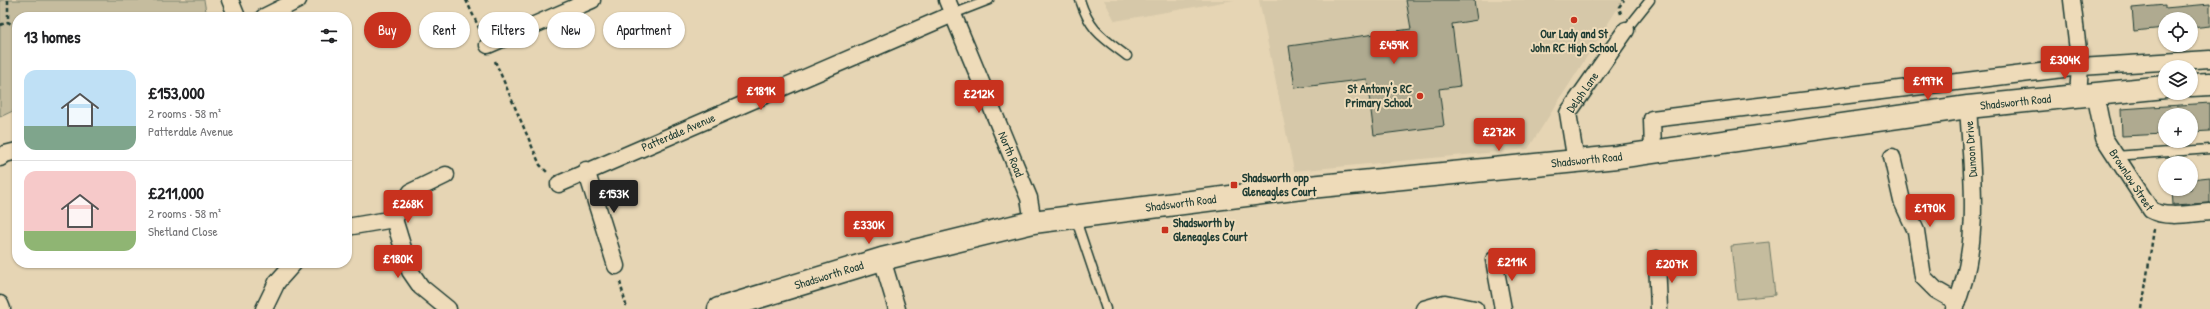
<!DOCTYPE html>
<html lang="en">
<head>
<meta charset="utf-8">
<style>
	:root { --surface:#fff; --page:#f6f6f6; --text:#202124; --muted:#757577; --line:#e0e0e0; --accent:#c8321e }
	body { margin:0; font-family:"Patrick Hand",sans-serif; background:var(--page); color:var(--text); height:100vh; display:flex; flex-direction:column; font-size:15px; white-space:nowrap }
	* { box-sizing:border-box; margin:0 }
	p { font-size:13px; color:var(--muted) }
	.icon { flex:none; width:22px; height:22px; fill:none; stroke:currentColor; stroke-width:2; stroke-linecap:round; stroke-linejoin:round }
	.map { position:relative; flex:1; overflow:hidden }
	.side { position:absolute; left:12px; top:12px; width:340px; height:256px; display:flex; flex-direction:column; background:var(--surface); border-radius:16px; box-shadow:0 1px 3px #0004 }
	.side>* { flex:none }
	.top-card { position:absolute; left:364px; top:12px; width:380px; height:36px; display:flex; gap:8px }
	.fabs { position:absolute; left:2158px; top:12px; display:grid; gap:8px }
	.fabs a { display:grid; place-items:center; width:40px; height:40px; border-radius:50%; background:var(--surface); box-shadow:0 1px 3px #0004; font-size:20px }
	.price { position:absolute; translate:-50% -34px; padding:0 9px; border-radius:4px; background:var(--accent); color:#fff; font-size:13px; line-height:26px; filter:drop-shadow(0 1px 2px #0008) }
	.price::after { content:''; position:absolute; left:50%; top:24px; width:12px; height:9px; margin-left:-6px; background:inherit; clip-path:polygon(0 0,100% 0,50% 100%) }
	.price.selected { background:#222; color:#fff }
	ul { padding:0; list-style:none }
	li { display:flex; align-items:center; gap:12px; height:100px; padding:0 12px }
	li+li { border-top:1px solid var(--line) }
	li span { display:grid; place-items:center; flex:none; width:112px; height:80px; border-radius:12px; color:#555 }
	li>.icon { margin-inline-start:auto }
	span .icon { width:48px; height:48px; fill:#fffc; stroke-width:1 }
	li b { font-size:17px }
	h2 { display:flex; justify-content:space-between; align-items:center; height:48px; padding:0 12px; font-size:17px }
	.chip { padding:0 14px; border-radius:18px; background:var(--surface); box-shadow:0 1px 3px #0004; font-size:14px; line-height:36px }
	.chip.selected { background:var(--accent); color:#fff }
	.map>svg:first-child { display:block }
	.built { fill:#d6c8a9 }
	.green { fill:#c5bc9e; stroke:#727c69 }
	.building { fill:#afaa90; stroke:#1f3d34 }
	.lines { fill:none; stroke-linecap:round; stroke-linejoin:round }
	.service-casing { stroke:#1f3d34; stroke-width:11 }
	.minor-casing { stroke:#1f3d34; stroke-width:19 }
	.secondary-casing { stroke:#1f3d34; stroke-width:25 }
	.path { stroke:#1f3d34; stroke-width:2.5; stroke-dasharray:4 3; stroke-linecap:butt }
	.service { stroke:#eedbb9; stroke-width:8 }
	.minor { stroke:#eedbb9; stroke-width:16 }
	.secondary { stroke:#eedbb9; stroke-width:22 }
	.poi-dot { fill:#c8321e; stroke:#eedbb9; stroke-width:1.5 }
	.labels { text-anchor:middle; stroke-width:4; stroke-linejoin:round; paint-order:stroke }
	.poi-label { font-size:12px; font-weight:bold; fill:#1f3d34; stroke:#eedbb9; text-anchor:start }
	.street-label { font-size:12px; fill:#1f3d34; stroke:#eedbb9 }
</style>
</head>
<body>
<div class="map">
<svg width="2210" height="309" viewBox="0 0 2210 309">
	<rect width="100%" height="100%" fill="#e6d5b4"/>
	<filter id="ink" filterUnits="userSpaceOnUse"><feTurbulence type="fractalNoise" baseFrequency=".025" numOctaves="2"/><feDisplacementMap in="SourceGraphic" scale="8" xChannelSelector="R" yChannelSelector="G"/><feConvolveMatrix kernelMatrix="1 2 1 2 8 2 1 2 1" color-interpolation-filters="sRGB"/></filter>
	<g filter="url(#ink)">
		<!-- built -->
		<path class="built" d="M1104,0H1234L1115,21Z
			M1259,0H1623L1528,149L1294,171Z"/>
		<!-- green -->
		<path class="green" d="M0,0H204L207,17H17V109L0,117Z
			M1769,242L1775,295L1737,299L1731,246Z"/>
		<!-- building -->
		<path class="building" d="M1406,0H1474L1477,20L1452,24L1460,86L1439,89L1444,126L1374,135L1367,79L1295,88L1289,46L1411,29Z
			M2210,4V26L2191,28V19H2165V28L2134,31L2132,8L2165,5V8Z
			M2210,103V131L2191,132V115H2165V134L2122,136L2121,109Z
			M2210,177V203L2173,205L2172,189H2191V179Z"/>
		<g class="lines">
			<!-- service casing -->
			<g class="service-casing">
				<path id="service" d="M1080,0C1090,31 1102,37 1127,56
					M953,14L989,0
					M1626,30L1650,0
					M2115,156L2210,149
					M1075,217L1106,309"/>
			</g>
			<!-- minor casing -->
			<g class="minor-casing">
				<g id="minor">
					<path d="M230,0L237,17"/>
					<path id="s1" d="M947,0L1029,198L1033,222"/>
					<path d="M2072,0L2080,67L2078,95"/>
					<path d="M264,17L298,0"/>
					<path d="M488,45L592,0"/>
					<path id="s2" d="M2095,93L2104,138L2151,210C2167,219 2192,213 2210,212"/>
					<path d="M1653,152L1652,119L2080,67L2210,59"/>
					<path d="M1892,157L1902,201L1916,231L1923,277L1936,290L1957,302"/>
					<path d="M0,158L5,154L17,151"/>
					<path id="s3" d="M1576,162L1568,113L1626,30"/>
					<path d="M586,170L616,266"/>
					<path id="s4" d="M559,184L953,14"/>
					<path d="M394,219L410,271L421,287L448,309"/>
					<path d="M347,227L394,219L411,192L446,175"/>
					<path d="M882,259L897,309"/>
					<path d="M1657,259L1659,309"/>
					<path d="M1494,260L1503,309"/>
					<path d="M0,304L2,309"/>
					<path d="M264,309L277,282L294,263"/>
					<path d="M1424,309L1445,303L1475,309"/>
					<path d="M1954,309C1982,245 1972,174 1968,107"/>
				</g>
			</g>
			<!-- secondary casing -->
			<g class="secondary-casing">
				<g id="secondary">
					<path d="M2191,85L2210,84"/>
					<path id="s5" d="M719,309L882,259L1033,222L1310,187L1617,157L1968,107L2165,87"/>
				</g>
			</g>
			<!-- path -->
			<path class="path" d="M8,0V22L17,28
				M466,0L480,30
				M1621,14L1619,7L1624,0
				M0,25L8,22
				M495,61L540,165L547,172
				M620,282L627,309
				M2142,309L2154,229"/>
			<!-- service -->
			<use href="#service" class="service"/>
			<!-- minor -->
			<use href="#minor" class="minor"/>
			<!-- secondary -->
			<use href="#secondary" class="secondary"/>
		</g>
	</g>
	<!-- markers -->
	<g class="poi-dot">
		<circle cx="1574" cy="20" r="4"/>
		<circle cx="1420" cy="96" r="4"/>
		<rect x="1230" y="181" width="8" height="8" rx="2"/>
		<rect x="1161" y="226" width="8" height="8" rx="2"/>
	</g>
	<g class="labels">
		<!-- poi labels -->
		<g class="poi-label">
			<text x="1574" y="38" text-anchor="middle">Our Lady and St<tspan x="1574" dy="14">John RC High School</tspan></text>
			<text x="1412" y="93" text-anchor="end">St Antony's RC<tspan x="1412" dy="14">Primary School</tspan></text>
			<text x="1242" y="182">Shadsworth opp<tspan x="1242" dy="14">Gleneagles Court</tspan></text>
			<text x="1173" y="227">Shadsworth by<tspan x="1173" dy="14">Gleneagles Court</tspan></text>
		</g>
		<!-- street labels -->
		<g class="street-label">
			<text dy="4" stroke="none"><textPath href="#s3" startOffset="75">Delph Lane</textPath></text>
			<text dy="4" stroke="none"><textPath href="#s5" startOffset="1316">Shadsworth Road</textPath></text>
			<text dy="4" stroke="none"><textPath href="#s4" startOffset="130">Patterdale Avenue</textPath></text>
			<text transform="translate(1971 149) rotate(-94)" y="4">Dunoon Drive</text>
			<text dy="4" stroke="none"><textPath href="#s1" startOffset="167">North Road</textPath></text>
			<text dy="4" stroke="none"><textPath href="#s5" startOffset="883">Shadsworth Road</textPath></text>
			<text dy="4" stroke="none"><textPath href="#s2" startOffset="96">Brownlow Street</textPath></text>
			<text dy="4" stroke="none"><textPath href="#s5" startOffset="475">Shadsworth Road</textPath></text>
			<text dy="4" stroke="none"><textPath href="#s5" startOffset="115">Shadsworth Road</textPath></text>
		</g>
	</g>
</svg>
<div class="fabs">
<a><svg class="icon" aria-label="locate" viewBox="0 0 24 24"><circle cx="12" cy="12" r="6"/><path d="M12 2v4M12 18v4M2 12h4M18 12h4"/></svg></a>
<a><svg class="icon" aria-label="layers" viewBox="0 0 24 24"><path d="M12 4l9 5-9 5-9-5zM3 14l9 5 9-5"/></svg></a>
<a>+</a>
<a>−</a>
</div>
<b class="price" style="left:1394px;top:65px">£459K</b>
<b class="price" style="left:2065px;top:80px">£304K</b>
<b class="price" style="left:1928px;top:101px">£197K</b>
<b class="price" style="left:761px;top:111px">£181K</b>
<b class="price" style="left:979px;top:114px">£212K</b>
<b class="price" style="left:1499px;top:152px">£272K</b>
<b class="price selected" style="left:614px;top:214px">£153K</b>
<b class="price" style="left:408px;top:224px">£268K</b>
<b class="price" style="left:1930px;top:228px">£170K</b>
<b class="price" style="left:869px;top:245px">£330K</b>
<b class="price" style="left:398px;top:279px">£180K</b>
<b class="price" style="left:1512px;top:282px">£211K</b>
<b class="price" style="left:1672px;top:284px">£207K</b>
<div class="top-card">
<a class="chip selected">Buy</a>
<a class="chip">Rent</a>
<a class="chip">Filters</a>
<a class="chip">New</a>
<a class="chip">Apartment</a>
</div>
<section class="side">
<h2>13 homes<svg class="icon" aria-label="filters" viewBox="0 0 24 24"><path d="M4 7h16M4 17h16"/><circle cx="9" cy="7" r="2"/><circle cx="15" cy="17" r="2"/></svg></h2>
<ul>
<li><span style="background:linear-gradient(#bfe0f5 70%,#7fa58c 0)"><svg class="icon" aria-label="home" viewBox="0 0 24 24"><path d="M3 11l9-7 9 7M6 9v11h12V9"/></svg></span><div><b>£153,000</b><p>2 rooms · 58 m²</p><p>Patterdale Avenue</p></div></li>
<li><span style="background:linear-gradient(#f6c9c9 75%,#8fb573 0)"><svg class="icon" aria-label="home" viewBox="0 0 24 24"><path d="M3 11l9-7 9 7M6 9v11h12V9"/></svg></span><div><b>£211,000</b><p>2 rooms · 58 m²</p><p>Shetland Close</p></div></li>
</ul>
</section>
</div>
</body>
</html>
